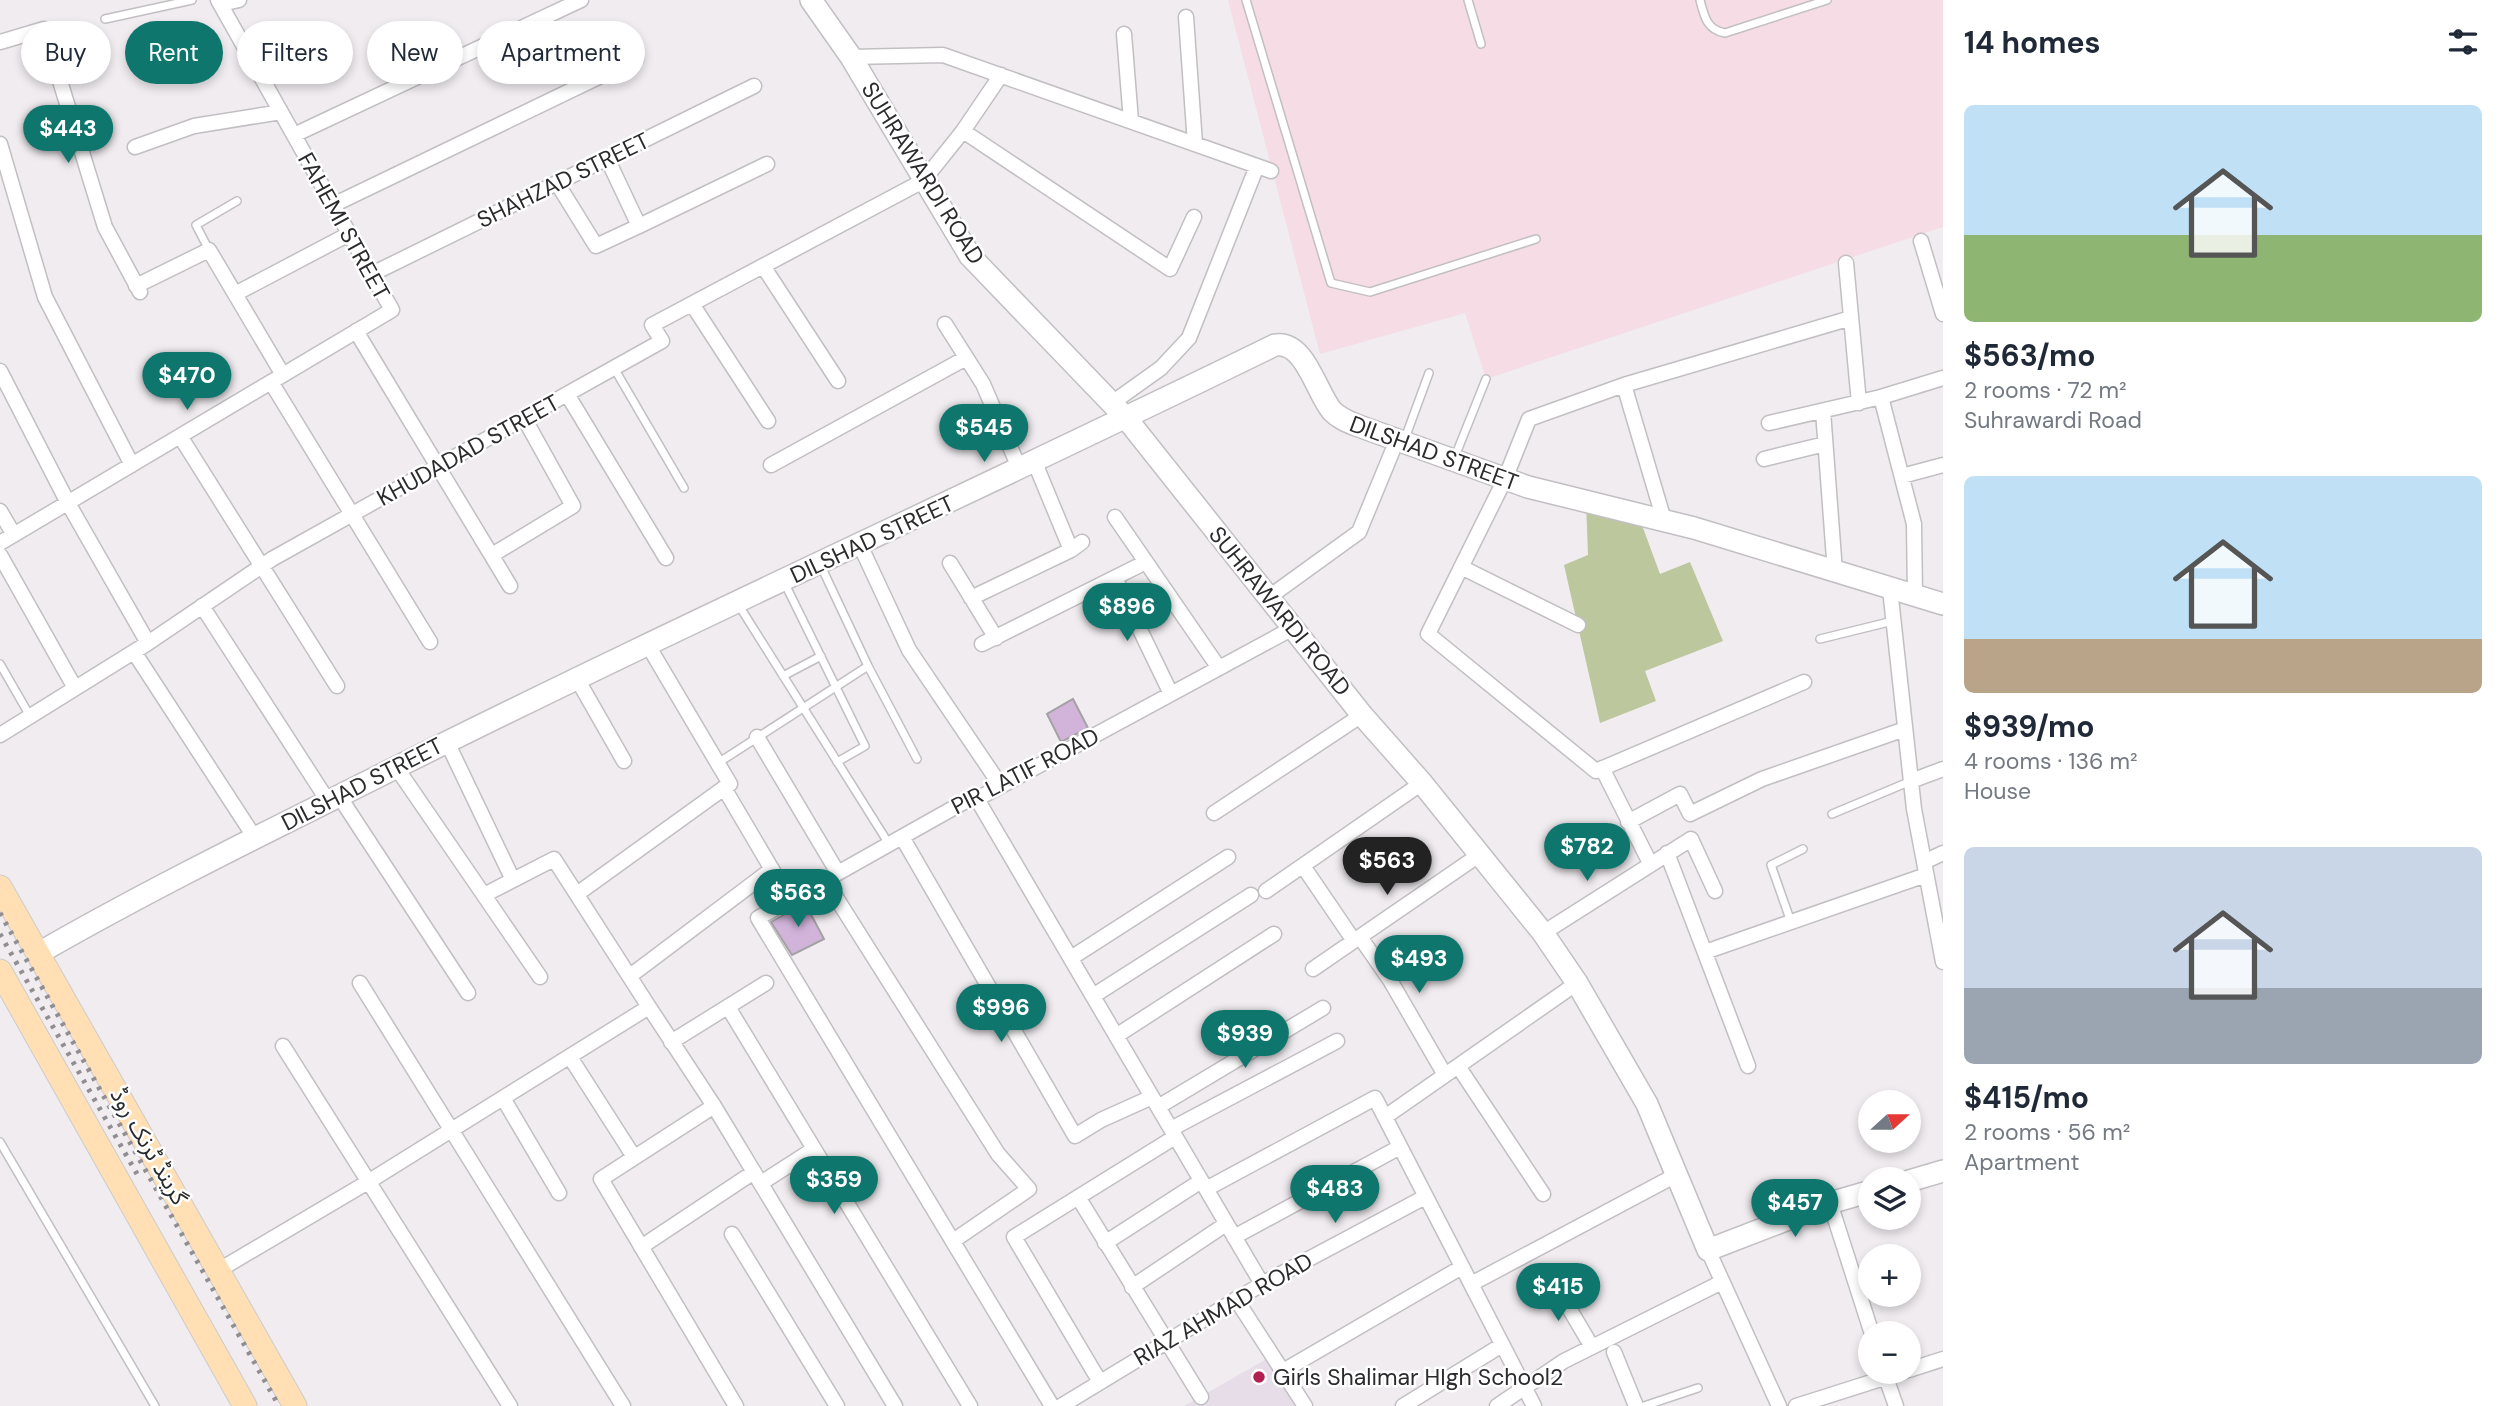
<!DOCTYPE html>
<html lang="en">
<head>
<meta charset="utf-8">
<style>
	:root { --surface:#fff; --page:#f2f2f3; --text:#1f2937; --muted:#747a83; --accent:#0f766e }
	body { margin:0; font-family:"DM Sans","Noto Sans Arabic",sans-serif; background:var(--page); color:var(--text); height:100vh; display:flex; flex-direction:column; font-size:26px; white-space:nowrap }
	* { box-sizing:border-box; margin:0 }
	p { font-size:23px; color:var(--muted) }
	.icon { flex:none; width:38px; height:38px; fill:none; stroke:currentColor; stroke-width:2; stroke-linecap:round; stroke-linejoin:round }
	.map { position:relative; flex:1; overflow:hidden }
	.sheet { display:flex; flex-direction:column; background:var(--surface); width:560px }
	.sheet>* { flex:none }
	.hud { position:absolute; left:21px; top:21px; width:665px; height:63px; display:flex; gap:14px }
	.needle { width:46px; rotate:69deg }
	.controls { position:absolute; left:1858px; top:1090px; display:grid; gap:14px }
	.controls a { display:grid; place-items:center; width:63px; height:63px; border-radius:50%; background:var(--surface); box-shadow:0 4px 10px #0003; font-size:35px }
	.price { position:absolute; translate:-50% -60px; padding:0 16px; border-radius:24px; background:var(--accent); color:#fff; font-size:23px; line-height:46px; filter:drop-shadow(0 2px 4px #0008) }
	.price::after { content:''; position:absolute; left:50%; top:42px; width:21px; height:16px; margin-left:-10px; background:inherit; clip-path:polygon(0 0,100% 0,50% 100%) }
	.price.active { background:#222; color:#fff }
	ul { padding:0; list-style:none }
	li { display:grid; align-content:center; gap:14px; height:371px; padding:0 21px }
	li span { display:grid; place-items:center; height:217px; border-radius:10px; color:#555 }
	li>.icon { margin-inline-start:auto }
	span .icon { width:126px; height:126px; fill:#fffc; stroke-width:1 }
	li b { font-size:30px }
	h2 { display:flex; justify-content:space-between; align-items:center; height:84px; padding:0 21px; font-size:30px }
	.pill { padding:0 24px; border-radius:32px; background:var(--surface); box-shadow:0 4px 10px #0003; font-size:24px; line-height:63px }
	.pill.active { background:var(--accent); color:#fff }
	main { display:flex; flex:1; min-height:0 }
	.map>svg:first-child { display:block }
	.industrial { fill:#f5dce5 }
	.built { fill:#e6dde8 }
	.green { fill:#bcc79d }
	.building { fill:#d2b4da; stroke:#a4a1a5; stroke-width:2 }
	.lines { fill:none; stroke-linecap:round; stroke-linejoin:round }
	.lane-casing { stroke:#c2bfc3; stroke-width:10 }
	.street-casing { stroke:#c2bfc3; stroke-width:17 }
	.secondary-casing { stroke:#c2bfc3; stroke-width:24 }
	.primary-casing { stroke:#ccc; stroke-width:25 }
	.lane { stroke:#fff; stroke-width:7 }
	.street { stroke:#fff; stroke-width:14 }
	.secondary { stroke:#fff; stroke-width:21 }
	.primary { stroke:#ffdfb3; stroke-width:23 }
	.rail { stroke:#908e91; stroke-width:5; stroke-dasharray:3.5 7; stroke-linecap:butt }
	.poi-dot { fill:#b12153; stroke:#fff; stroke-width:2.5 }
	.labels { text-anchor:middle; stroke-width:5; stroke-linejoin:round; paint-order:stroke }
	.street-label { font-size:23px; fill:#2b2a2c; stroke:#fff }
	.poi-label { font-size:23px; fill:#2b2a2c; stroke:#fff; text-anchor:start }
</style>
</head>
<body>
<main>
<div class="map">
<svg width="1943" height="1406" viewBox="0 0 1943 1406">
	<rect width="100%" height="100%" fill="#f0ecf0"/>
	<!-- industrial -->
	<path class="industrial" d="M1228,0H1943V227L1486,379L1465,313L1320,354Z"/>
	<!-- built -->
	<path class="built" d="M1270,1357L1302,1406H1184Z"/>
	<!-- green -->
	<path class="green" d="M1586,501L1639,517L1660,574L1690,562L1723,641L1645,671L1656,701L1600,723L1564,565L1588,555Z"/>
	<!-- building -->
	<path class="building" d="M1073,699L1088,728L1061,742L1047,714Z
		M805,903L824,939L792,955L771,922Z"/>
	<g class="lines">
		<!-- lane casing -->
		<g class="lane-casing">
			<path id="lane" d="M1246,0L1331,283L1370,292L1536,239
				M1468,0L1481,44
				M1700,0C1704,16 1707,30 1725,33L1827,0
				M105,19L192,0
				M209,250L196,225L237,201
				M614,368L684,488
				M1404,441L1429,373
				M1454,459L1486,379
				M820,564L868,666L917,759
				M785,584L865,746L837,762
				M738,604L889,844
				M1820,639L1893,621
				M0,664L30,716
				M783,676L821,656
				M718,763L868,666
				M1832,814L1911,781
				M1791,922L1771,865L1803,849
				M0,1142L155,1406
				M1644,1406L1698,1388"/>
		</g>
		<!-- street casing -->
		<g class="street-casing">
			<path id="street" d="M221,4L239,0
				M1186,17L1195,144
				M1124,34L1131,121
				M0,42L44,29L105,227L140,292
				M851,57L943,55L1271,171
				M1001,75L963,131L1170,269L1194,217
				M294,135L581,0
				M0,144L45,297L132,465
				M135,147L194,126L281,112
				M607,158L639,226L767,164
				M557,183L596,246L639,226
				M333,205L636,59
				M1921,241L1943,314
				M1846,263L1859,403
				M763,266L838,381
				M372,274L754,86
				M136,286L209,250L283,375
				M235,294L349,234
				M692,304L768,421
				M945,324L983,384L1020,470
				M356,331L510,586
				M0,371L68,503L148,643
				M271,382L430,642
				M1624,385L1664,520
				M567,394L666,558
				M1881,397L1943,378
				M1112,403L1161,368L1189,338L1257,166
				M1823,411L1835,572
				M1769,423L1881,397L1914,524L1915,596
				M180,436L337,686
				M1764,459L1825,444
				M1035,463L1071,550
				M771,465L966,358
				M1902,476L1943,465
				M0,511L14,535
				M1115,517L1219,668
				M0,543L392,310L218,0
				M860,545L909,650L1001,786
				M0,555L75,688
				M492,555L573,506L524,418
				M950,563L996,638
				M1461,567L1578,625
				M1115,578L1171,694
				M1890,589L1914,809L1943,962
				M1269,597L1359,532L1397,440
				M971,598L1071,550L1082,542
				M202,606L328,801
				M646,642L730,784L724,788L790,900
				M982,644L1146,562
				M134,652L255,838
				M576,677L624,761
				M1804,682L1596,771L1428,634L1505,479L1529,419L1624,385L1851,318
				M0,735L148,643L272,559L662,341L652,325L923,181L963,131
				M757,737L838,873
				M447,742L513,880
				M396,767L540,977
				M1602,768L1650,863
				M1911,781L1943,769
				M339,796L468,993
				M977,799L1262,1284
				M1214,813L1362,715
				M1628,822L1680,794L1690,814L1762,779L1905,729
				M902,837L1075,1136L1101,1120L1152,1097
				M1667,853L1748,1066
				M1924,862L1943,853
				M1303,866L1354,941
				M825,880L998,1154L1029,1189L953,1241
				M1266,891L1422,783
				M577,894L724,788
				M484,895L554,859L649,1007
				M1543,933L1691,839L1715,891
				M1360,937L1390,980L1445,1075
				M1705,952L1926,875
				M1071,958L1228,857
				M1313,969L1479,855
				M630,976L772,869
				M360,983L623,1406
				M1093,996L1251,895
				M728,1007L970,1406
				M1116,1036L1274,934
				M671,1042L766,983
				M283,1046L510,1406
				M570,1057L634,1157
				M1458,1066L1543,1194
				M503,1098L559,1193
				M714,1106L601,1179L736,1406
				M1158,1107L1323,1008
				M1385,1117L1577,983
				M1171,1129L1337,1041
				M761,1183L814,1149
				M1206,1189L1375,1098L1534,1406
				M1078,1197L1201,1397
				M1830,1203L1872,1334
				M732,1234L837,1406
				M1234,1237L1400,1147
				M1105,1243L1201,1181
				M641,1247L754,1172
				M1708,1250L1779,1406
				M219,1270L368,1182L649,1007L714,1106L895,1406
				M1553,1281L1592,1347
				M1471,1284L1678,1174
				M1132,1287L1226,1224
				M1236,1299L1305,1406
				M1614,1352L1636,1406
				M1909,1370L1943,1359
				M1283,1371L1462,1267
				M1884,1372L1896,1406
				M1100,1382L1014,1237L1175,1137
				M1052,1406L758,918L964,802L977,799L1293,628
				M1061,1406L1262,1284L1425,1197
				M1403,1406L1502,1345
				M1497,1406L1564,1361L1722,1282
				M1796,1406L1903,1372"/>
		</g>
		<!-- secondary casing -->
		<g class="secondary-casing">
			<path id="secondary" d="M811,0L851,57L970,256L1126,418L1362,715L1422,783L1543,933L1577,983L1647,1104L1708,1250L1830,1203L1871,1191
				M39,953C152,888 267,832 383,774C678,626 979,490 1275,345C1305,340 1316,392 1332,411C1339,418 1346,421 1356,425L1528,487L1694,528L1943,604
				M1909,1181L1943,1171"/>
		</g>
		<!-- primary casing -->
		<g class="primary-casing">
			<path id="primary" d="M0,887L295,1406
				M0,971L245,1406"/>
		</g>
		<!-- lane -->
		<use href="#lane" class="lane"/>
		<!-- street -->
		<use href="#street" class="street"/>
		<!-- secondary -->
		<use href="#secondary" class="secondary"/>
		<!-- primary -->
		<use href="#primary" class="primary"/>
		<!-- rail -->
		<path class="rail" d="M0,913L279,1406
			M0,934L137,1174"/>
	</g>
	<!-- markers -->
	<circle class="poi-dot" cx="1259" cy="1377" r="7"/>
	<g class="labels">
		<!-- street labels -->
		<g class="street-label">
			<text transform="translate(923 173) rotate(58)" y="8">SUHRAWARDI ROAD</text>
			<text transform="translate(563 180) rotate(-26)" y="8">SHAHZAD STREET</text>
			<text transform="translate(344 226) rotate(61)" y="8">FAHEMI STREET</text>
			<text transform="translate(468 450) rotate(-29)" y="8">KHUDADAD STREET</text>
			<text transform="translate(1434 453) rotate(20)" y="8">DILSHAD STREET</text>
			<text transform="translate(872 539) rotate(-25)" y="8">DILSHAD STREET</text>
			<text transform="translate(1280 611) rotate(51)" y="8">SUHRAWARDI ROAD</text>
			<text transform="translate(1025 771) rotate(-27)" y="8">PIR LATIF ROAD</text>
			<text transform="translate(362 784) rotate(-27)" y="8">DILSHAD STREET</text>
			<text transform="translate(149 1146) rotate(60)" y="8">گرینڈ ٹرنک روڈ</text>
			<text transform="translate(1223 1309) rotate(-30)" y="8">RIAZ AHMAD ROAD</text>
		</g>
		<!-- poi labels -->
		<g class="poi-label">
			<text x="1273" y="1385">Girls Shalimar HIgh School2</text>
		</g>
	</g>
</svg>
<div class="controls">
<a><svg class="needle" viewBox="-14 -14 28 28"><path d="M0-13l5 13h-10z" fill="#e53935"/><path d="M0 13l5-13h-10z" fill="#747a83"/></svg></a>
<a><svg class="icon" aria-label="layers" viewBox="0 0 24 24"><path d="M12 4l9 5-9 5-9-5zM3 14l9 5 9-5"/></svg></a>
<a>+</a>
<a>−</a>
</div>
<b class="price" style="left:68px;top:165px">$443</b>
<b class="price" style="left:187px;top:412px">$470</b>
<b class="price" style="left:984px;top:464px">$545</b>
<b class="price" style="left:1127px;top:643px">$896</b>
<b class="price" style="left:1587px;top:883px">$782</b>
<b class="price active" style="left:1387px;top:897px">$563</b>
<b class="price" style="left:798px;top:929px">$563</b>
<b class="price" style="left:1419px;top:995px">$493</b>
<b class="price" style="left:1001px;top:1044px">$996</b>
<b class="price" style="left:1245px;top:1070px">$939</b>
<b class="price" style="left:834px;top:1216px">$359</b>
<b class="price" style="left:1335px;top:1225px">$483</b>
<b class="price" style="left:1795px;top:1239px">$457</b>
<b class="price" style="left:1558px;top:1323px">$415</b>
<div class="hud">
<a class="pill">Buy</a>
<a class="pill active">Rent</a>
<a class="pill">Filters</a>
<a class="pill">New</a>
<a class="pill">Apartment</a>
</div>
</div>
<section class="sheet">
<h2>14 homes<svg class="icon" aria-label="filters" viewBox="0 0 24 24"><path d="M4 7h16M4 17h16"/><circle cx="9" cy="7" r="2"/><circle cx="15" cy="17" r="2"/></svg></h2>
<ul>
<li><span style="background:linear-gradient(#bfe0f5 60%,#8fb573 0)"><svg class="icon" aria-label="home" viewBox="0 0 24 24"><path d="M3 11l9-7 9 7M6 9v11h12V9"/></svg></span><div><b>$563/mo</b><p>2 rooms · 72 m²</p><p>Suhrawardi Road</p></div></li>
<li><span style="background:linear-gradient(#bfe0f5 75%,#b9a48a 0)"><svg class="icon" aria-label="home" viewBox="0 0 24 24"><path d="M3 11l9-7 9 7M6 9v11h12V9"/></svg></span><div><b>$939/mo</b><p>4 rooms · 136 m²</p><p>House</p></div></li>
<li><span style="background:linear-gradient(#c9d6e8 65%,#9aa5b1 0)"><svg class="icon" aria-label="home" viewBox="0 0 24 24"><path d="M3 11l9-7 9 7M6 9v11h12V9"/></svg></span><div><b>$415/mo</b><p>2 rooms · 56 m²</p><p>Apartment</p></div></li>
</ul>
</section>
</main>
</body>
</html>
